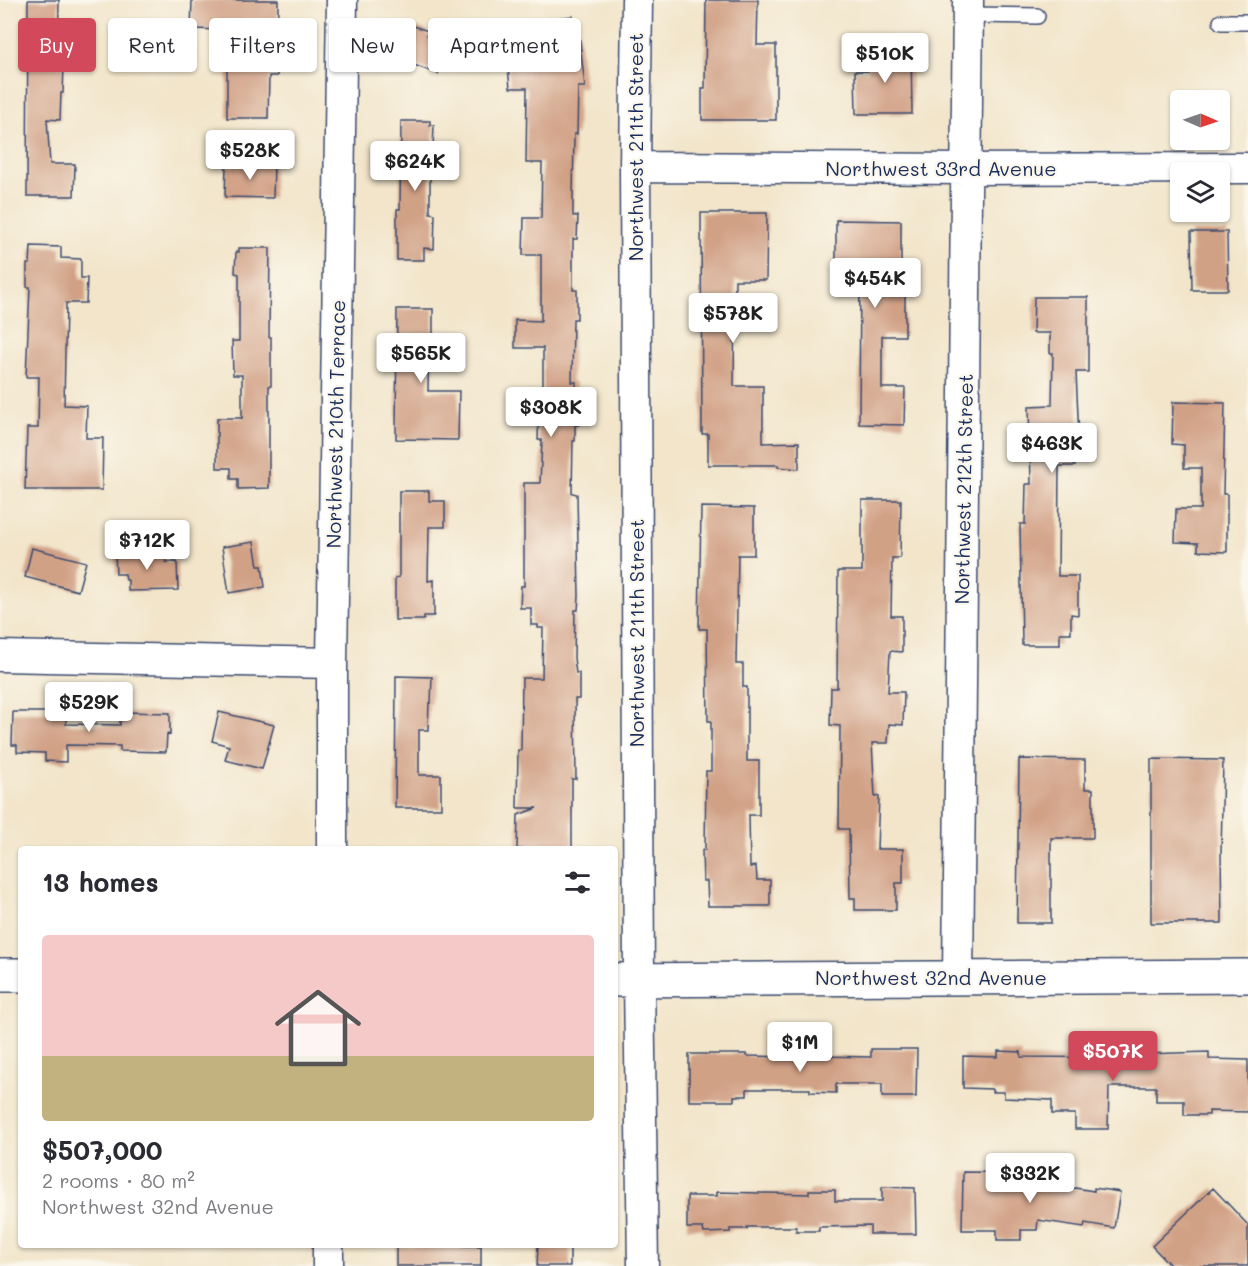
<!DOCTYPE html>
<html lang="en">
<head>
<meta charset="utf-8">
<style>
	:root { --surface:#fff; --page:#f7f7f7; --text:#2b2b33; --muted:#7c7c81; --accent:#d1495b }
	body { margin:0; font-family:Mali,sans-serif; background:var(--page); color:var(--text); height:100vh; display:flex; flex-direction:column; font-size:22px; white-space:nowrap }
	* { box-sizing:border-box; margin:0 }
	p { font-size:20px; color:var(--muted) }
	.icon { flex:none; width:33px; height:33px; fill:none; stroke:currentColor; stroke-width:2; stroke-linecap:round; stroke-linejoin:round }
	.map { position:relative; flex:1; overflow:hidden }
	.details { position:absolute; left:18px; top:846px; width:600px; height:402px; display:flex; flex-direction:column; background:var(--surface); border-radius:6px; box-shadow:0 2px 4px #0004 }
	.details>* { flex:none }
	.top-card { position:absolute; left:18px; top:18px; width:600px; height:54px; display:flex; gap:12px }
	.needle { width:39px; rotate:92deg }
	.tools { position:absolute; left:1170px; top:90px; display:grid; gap:12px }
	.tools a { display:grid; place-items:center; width:60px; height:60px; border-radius:6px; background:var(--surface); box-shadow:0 2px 4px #0004; font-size:30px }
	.price { position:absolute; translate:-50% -51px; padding:0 14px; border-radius:6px; background:#fff; color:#222; font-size:20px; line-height:39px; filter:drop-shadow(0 2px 3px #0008) }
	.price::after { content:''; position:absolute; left:50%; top:36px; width:18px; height:14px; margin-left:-9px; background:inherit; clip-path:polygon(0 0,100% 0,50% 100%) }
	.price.current { background:var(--accent); color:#fff }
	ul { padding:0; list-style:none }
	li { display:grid; align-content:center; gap:12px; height:318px; padding:0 24px }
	li span { display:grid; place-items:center; height:186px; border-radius:6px; color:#555 }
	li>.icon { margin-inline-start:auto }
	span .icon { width:108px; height:108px; fill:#fffc; stroke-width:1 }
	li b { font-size:26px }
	h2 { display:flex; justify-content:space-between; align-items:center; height:72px; padding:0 24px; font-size:26px }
	.pill { padding:0 21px; border-radius:6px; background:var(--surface); box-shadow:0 2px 4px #0004; font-size:21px; line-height:54px }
	.pill.current { background:var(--accent); color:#fff }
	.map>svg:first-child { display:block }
	.building { fill:#d1a186 }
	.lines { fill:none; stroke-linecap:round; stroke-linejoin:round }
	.service-casing { stroke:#3b4a6e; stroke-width:18 }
	.minor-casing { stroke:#3b4a6e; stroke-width:33 }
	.tertiary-casing { stroke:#3b4a6e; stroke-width:36 }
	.service { stroke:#fff; stroke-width:15 }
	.minor { stroke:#fff; stroke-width:30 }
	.tertiary { stroke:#fff; stroke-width:33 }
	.labels { text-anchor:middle; stroke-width:4.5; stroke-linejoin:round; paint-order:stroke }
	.street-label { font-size:20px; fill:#1b2f5e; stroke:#fbf7ec }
</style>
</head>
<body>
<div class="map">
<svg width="1248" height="1266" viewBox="0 0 1248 1266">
	<rect width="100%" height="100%" fill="#fbf7ec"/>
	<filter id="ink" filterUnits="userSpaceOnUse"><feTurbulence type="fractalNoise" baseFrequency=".0167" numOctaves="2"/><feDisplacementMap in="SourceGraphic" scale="12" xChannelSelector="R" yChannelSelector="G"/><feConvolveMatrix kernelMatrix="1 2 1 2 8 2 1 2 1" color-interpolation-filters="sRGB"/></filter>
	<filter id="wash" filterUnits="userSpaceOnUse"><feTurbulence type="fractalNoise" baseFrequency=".008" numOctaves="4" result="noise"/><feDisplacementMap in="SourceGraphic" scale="24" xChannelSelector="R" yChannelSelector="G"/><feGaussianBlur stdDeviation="1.35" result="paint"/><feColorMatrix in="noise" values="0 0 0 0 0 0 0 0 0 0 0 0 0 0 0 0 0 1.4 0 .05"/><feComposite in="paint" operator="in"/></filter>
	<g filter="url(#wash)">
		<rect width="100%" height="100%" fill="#f2e5ca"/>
		<g id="blocks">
			<!-- building -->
			<path class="building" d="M28,0H59L58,66H64L63,93H61L60,120L47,119L50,164H75L74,196H27Z
				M192,0H278L277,76H269L268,118H227V30L191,29Z
				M706,0H758L757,45H776V120H702V88H705Z
				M573,16L575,35L579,34L585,87H578L577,134H574L573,197V216H578L577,239H573V290H577V319H573L572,382H576V398H579V425H575V441H573L572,493L577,494L579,596L578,610H575L574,658L576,673H579V699H575L576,779H572V849H517L518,815L537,808H517L518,750H521L522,678H542L543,628H538V625H531V608H520L521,586H524V483H540L542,440H538L539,410H543V348H515V320L541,321V255H523L524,218H541L542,163H526L527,88H510L507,57L522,55L518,22Z
				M408,24L428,31L427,35L449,43L438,74L395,58Z
				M911,49L912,114H856L855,71H868V50Z
				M401,121H430V125H434L433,147H430V213L435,214L434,249L424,248V260H397V209H400Z
				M251,162L274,163L273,198L225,197L226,166H251Z
				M701,213H767L766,280H735L734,386H763V443L799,442V469L778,467V465H708V434H702Z
				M836,220L901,221V296H905V336H882V388H905L904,425L859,424L860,275H836Z
				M1191,232H1227L1228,290H1192Z
				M31,246L61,247V258L81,259V278H87L86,303H66L64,405L87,406L86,438H103L102,490H25L27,428H38L39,377H26L30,287H27V264H30Z
				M239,248H270L269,337H271V386H269V488L238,489V479H231V468H217V418H242V375H233L232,341H239V274L235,273L236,252H239Z
				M1034,297H1088V372H1076L1079,438L1074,439L1075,466H1059L1058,576H1078V615L1071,614V633H1060V645H1022L1020,524H1025L1026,484H1031L1029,406L1052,405L1053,353H1050V333H1033Z
				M397,309H433V336H429L428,391H459L458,440L396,439Z
				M1173,402L1225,403L1223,494H1227V552L1198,551V543L1175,542L1176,509H1201V468H1184V445L1172,444Z
				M399,491H429V501H445V527H429L428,581L434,580V616H424V620H395V578L399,577Z
				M862,500H901L900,558H892L891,616H902V652L890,651L888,692H904L903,725L889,724L888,743H872L875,797L879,796L877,849H903V883H896V910H855V898H850L849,829H839L840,726L830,725L831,688H837L838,571H862Z
				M701,507L754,508V555H738L736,664H743V687H747V761H759V815H749L750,867L756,866L757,880H770V906H708L707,881H703L702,850H705L706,771H711V721H708L707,629H699Z
				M254,542L258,566H262L265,587L229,593L222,547Z
				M32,548L86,562L78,591L25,577Z
				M115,552H166V562H177L178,590L128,591V580H126L125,574H116Z
				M396,676L432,677L431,703H429L428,730H419V775H441V808H395Z
				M13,712H66V724L120,725V712L170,713V735L167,734L166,752L120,751V746L66,745V762L45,761V753L17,752V745H12Z
				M219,712L274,725L262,769L225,760L229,746L212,741Z
				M1019,759L1085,760V789H1093V838H1051V923H1017Z
				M1151,759L1223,760L1221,854L1222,923H1151Z
				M871,1049H917L916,1097H882V1084H836V1093L810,1092V1089H747V1096H734V1101H689V1054H747V1056L797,1057V1051H819V1056L871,1057Z
				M998,1051L1021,1052V1057L1144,1058V1054L1209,1052V1059L1248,1060V1112L1209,1111V1115H1184V1101H1156V1087H1109L1108,1129H1075V1114H1052V1100L1004,1098V1092H992V1089L963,1088V1056L998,1057Z
				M963,1172L1038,1173V1182L1094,1191V1188L1120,1192L1114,1228L1085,1223L1084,1227L1038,1220L1037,1230H1021V1240H997V1230H962Z
				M882,1187L915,1188L916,1234H870V1226L819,1227V1231H796V1227H747V1229H730V1232L704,1233L703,1228H687V1196H717V1192L809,1194V1190H835V1201H882Z
				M1213,1188L1248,1225V1266H1171L1152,1246Z
				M538,1245H570V1266H537Z
				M396,1246H481V1266H396Z"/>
		</g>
	</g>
	<g filter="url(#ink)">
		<use href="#blocks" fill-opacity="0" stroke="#3b4a6e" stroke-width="1.5"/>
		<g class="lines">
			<!-- service casing -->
			<g class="service-casing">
				<path id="service" d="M968,15L1037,16
					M1221,22H1248"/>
			</g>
			<!-- minor casing -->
			<g class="minor-casing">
				<path id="minor" d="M637,0L635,167L639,980L643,1266
					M635,167L968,169L1248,168
					M0,656L332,663
					M332,849V663L342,0
					M958,977L968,0
					M328,1266V1245"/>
			</g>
			<!-- tertiary casing -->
			<g class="tertiary-casing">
				<path id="tertiary" d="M0,975H21
					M615,980L1248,976"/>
			</g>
			<!-- service -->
			<use href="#service" class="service"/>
			<!-- minor -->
			<use href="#minor" class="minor"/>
			<!-- tertiary -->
			<use href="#tertiary" class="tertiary"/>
		</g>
	</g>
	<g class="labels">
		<!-- street labels -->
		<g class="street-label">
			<text transform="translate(636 147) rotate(-90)" y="7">Northwest 211th Street</text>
			<text x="941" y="176">Northwest 33rd Avenue</text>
			<text transform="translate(336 424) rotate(-89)" y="7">Northwest 210th Terrace</text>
			<text transform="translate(964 489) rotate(-89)" y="7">Northwest 212th Street</text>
			<text transform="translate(637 633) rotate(-90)" y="7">Northwest 211th Street</text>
			<text x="931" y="985">Northwest 32nd Avenue</text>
		</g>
	</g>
</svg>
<div class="tools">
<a><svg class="needle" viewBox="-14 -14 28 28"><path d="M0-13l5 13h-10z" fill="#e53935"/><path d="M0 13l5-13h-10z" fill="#7c7c81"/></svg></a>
<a><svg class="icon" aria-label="layers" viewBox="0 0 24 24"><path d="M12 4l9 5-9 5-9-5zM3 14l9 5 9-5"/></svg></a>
</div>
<b class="price" style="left:885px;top:84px">$510K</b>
<b class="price" style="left:250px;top:181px">$528K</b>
<b class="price" style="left:415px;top:192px">$624K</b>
<b class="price" style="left:875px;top:309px">$454K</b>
<b class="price" style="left:733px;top:344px">$578K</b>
<b class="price" style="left:421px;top:384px">$565K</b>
<b class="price" style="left:551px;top:438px">$308K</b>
<b class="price" style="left:1052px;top:474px">$463K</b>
<b class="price" style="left:147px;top:571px">$712K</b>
<b class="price" style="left:89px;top:733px">$529K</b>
<b class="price" style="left:800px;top:1073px">$1M</b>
<b class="price current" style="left:1113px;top:1082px">$507K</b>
<b class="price" style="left:1030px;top:1204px">$332K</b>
<div class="top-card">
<a class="pill current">Buy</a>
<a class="pill">Rent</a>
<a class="pill">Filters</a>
<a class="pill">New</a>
<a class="pill">Apartment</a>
</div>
<section class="details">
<h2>13 homes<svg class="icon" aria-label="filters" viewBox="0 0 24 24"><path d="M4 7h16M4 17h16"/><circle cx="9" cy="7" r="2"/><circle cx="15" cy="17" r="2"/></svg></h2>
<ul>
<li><span style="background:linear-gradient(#f6c9c9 65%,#c2b280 0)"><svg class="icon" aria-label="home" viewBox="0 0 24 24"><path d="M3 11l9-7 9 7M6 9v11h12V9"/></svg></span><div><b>$507,000</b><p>2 rooms · 80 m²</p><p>Northwest 32nd Avenue</p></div></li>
</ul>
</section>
</div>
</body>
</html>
